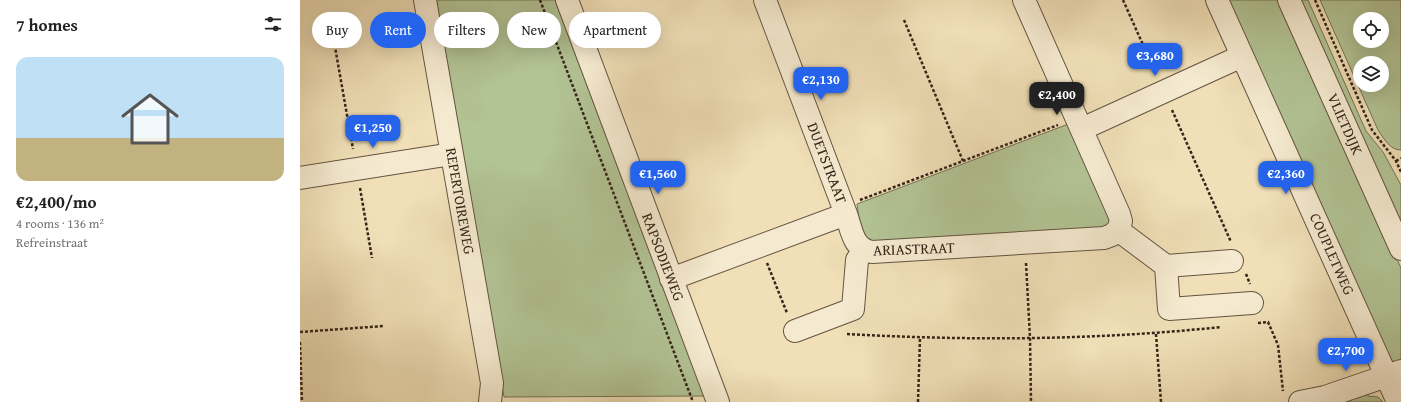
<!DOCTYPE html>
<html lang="en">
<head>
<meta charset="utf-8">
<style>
	:root { --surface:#fff; --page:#f6f6f6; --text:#222; --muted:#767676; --line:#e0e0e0; --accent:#2563eb }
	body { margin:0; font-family:"Gentium Book Plus",serif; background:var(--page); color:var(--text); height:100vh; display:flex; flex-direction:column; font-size:15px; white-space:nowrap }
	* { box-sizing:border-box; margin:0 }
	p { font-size:13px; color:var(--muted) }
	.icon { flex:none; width:22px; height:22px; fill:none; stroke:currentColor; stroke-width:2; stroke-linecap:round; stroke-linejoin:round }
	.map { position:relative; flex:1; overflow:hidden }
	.panel { display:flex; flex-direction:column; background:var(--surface); width:300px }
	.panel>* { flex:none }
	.hud { position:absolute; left:12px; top:12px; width:380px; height:36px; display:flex; gap:8px }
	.controls { position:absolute; left:1053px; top:12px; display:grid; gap:8px }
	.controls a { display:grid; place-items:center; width:36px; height:36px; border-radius:50%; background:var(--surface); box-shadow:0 4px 16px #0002; font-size:20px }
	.price { position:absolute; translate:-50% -34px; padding:0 9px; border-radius:8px; background:var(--accent); color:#fff; font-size:13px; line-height:26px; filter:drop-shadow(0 1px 2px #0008) }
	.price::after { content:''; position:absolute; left:50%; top:24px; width:12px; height:9px; margin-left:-6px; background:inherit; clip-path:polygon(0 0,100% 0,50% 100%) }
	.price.active { background:#222; color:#fff }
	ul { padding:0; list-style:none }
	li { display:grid; align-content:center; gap:8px; height:212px; padding:0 16px }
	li+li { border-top:1px solid var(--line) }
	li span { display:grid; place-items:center; height:124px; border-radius:12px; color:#555 }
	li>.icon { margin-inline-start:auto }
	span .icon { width:72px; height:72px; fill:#fffc; stroke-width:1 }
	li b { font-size:17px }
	h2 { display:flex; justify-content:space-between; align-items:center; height:48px; padding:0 16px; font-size:17px }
	.tag { padding:0 14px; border-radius:18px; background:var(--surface); box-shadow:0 4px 16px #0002; font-size:14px; line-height:36px }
	.tag.active { background:var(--accent); color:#fff }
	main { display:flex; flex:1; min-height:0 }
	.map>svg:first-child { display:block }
	.green { fill:#b2c394; stroke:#747456; fill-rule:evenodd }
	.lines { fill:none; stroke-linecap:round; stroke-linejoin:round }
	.minor-casing { stroke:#645440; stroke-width:24 }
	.path { stroke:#362519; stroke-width:2.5; stroke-dasharray:3 2; stroke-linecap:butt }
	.minor { stroke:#f5ead0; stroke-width:22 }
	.labels { text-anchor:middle; stroke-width:3; stroke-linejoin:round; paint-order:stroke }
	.street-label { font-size:15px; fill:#362519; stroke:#f5ead0 }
</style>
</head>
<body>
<main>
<section class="panel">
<h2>7 homes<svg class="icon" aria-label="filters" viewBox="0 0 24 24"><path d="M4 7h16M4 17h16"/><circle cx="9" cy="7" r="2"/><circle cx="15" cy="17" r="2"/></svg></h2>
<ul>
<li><span style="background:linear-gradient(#bfe0f5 65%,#c2b280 0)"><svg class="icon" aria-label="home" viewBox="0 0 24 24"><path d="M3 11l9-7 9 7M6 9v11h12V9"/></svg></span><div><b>€2,400/mo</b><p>4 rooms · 136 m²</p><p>Refreinstraat</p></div></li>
</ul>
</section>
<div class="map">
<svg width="1101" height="402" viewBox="0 0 1101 402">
	<rect width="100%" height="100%" fill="#f0dfb7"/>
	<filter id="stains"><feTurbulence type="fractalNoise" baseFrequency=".005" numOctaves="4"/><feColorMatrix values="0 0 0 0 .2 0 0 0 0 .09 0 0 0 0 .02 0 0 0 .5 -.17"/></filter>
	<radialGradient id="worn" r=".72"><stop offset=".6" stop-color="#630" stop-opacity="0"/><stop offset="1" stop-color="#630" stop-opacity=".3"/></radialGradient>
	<!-- green -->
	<path class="green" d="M134,0H257L405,396L204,397Z
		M928,0H980L1101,268V362L1092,361L1083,344Z
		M998,0H1008L1066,131L1083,152L1101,185V228Z
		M1020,0H1101V150C1090,150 1084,139 1078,130ZM1060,19H1082V41H1060ZM1060,63H1082V85H1060Z
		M771,123L813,214L806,231L570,241L561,233L557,204Z
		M1067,391L1068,396L1078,397L1083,402H1027Z"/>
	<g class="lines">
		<!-- minor casing -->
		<g class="minor-casing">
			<path id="minor" d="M125,0L192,383L190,402
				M267,0L418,402
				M465,0L546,214
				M724,0L819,214L821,221L818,230
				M917,0L1098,402
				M989,0L1101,249
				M782,129L942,56
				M0,178L152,154
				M818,230L866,266L869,309L952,303
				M866,266L932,261
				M371,279L546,214C552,231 553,249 572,252L804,238L812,235L818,230
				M495,331L553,309L557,260L563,251
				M1000,402L1025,397L1101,371"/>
		</g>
		<!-- path -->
		<path class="path" d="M240,0L393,402
			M823,0L856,74
			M1015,0L1072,130L1096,161L1101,172
			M604,20L663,161
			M32,30L53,149
			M872,110L931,242
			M1096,161L1101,158
			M60,188L72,258
			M560,200L758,125
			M467,263L487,313
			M726,263L730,338L731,402
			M946,274L950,284
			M958,323L968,322L978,345L983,391
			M0,332L84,326
			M547,334C671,341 797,340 921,327
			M856,334L861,402
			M0,342L2,402
			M618,402L620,338"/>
		<!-- minor -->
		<use href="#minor" class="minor"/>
	</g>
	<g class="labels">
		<!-- street labels -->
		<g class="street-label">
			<text transform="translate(1045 124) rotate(66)" y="5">VLIETDIJK</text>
			<text transform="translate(527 163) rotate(69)" y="5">DUETSTRAAT</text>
			<text transform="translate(160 201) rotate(80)" y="5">REPERTOIREWEG</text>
			<text transform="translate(614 249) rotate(-2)" y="5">ARIASTRAAT</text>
			<text transform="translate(1032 254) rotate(66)" y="5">COUPLETWEG</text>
			<text transform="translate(363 257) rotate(69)" y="5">RAPSODIEWEG</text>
		</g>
	</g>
	<rect width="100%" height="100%" filter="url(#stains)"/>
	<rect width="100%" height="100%" fill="url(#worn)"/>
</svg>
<div class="controls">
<a><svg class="icon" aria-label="locate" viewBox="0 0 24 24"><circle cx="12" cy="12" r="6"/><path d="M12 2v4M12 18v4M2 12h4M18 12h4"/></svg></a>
<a><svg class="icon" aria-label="layers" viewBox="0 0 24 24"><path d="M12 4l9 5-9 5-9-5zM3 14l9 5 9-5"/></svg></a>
</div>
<b class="price" style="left:855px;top:77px">€3,680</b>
<b class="price" style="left:521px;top:101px">€2,130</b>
<b class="price active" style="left:757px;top:116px">€2,400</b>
<b class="price" style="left:73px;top:149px">€1,250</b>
<b class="price" style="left:358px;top:195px">€1,560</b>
<b class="price" style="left:986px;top:195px">€2,360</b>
<b class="price" style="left:1046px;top:372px">€2,700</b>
<div class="hud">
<a class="tag">Buy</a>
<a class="tag active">Rent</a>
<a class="tag">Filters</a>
<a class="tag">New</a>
<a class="tag">Apartment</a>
</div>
</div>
</main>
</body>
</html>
